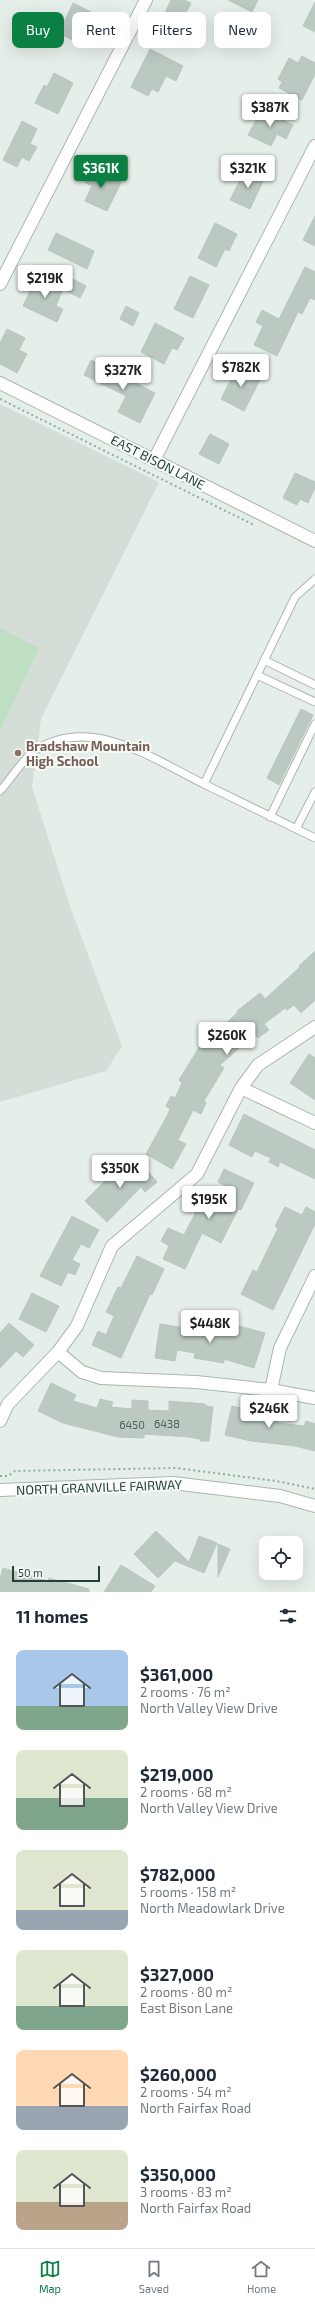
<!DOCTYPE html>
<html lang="en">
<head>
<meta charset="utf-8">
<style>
	:root { --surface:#fff; --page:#f2f2f3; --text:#1f2937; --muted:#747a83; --line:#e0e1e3; --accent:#0b8043 }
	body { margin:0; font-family:"Exo 2",sans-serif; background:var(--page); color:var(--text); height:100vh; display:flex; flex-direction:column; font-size:15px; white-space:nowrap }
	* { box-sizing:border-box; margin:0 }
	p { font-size:13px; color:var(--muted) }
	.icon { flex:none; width:22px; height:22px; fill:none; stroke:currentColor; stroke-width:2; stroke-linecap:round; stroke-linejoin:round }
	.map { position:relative; height:1592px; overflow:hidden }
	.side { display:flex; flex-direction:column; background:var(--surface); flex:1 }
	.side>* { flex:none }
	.hud { position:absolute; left:12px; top:12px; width:291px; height:36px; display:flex; gap:8px }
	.tools { position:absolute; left:259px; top:1536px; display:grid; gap:8px }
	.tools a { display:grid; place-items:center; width:44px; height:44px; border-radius:8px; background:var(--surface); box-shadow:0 4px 16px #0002; font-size:20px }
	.scale { position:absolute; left:12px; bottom:10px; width:88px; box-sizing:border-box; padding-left:4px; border:2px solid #254134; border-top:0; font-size:11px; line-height:14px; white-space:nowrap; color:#254134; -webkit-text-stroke:3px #f7fbf8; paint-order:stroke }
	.price { position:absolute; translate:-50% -34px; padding:0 9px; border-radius:4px; background:#fff; color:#222; font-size:13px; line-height:26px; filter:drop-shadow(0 1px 2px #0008) }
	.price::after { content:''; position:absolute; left:50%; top:24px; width:12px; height:9px; margin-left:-6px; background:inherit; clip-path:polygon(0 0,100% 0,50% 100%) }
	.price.on { background:var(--accent); color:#fff }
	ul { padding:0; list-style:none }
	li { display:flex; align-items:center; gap:12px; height:100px; padding:0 16px }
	li span { display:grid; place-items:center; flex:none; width:112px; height:80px; border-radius:8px; color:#555 }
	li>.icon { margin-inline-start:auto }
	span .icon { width:48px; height:48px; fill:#fffc; stroke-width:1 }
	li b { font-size:17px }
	h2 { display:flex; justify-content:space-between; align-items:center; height:48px; padding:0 16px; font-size:17px }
	.pill { padding:0 14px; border-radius:8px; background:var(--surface); box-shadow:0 4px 16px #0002; font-size:14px; line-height:36px }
	.pill.on { background:var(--accent); color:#fff }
	.tabs { display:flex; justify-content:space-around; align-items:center; height:56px; border-top:1px solid var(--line); background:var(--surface); font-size:11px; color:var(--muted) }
	.tabs a { display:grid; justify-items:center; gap:2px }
	.tabs .on { color:var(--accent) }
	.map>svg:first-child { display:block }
	.built { fill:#d4ded7 }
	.green { fill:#bfdfc2 }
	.building { fill:#bbc9c1; stroke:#b8c8be }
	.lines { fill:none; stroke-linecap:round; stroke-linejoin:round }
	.service-casing { stroke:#a8b7af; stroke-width:9 }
	.minor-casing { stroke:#a8b7af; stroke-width:14 }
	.tertiary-casing { stroke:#a8b7af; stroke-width:14 }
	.path { stroke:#87b19c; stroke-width:2; stroke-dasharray:2 3; stroke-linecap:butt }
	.service { stroke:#fff; stroke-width:7 }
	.minor { stroke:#fff; stroke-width:12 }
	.tertiary { stroke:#fff; stroke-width:12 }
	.education-dot { fill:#8d6e63; stroke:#f7fbf8; stroke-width:1.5 }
	.labels { text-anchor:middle; stroke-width:4; stroke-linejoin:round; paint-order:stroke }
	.number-label { font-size:11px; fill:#4a6357 }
	.street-label { font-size:13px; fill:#254134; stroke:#f7fbf8 }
	.education-label { font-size:13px; font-weight:bold; fill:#785e54; stroke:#f7fbf8; text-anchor:start }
</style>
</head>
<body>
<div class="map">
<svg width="315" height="1592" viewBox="0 0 315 1592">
	<rect width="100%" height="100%" fill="#e6eee9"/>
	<!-- built -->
	<path class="built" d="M0,404L159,482L41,719L32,787L70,906L122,1046L106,1071L0,1102Z"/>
	<!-- green -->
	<path class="green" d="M0,628L39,648L0,730Z"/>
	<!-- building -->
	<path class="building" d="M171,0H184L191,3L179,27L162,19Z
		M228,0H258L252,12Z
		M315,2V32L303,26Z
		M73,3L103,18L92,41L84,37L80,44L59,33Z
		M150,49L183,66L176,81L166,76L158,92L152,89L148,96L131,87Z
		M302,56L315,63V74L302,100L279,88L282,82L278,79L289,58L298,63Z
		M54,73L73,83L58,114L35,103L44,85L47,87Z
		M262,109L293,125L286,139L277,134L271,146L248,135Z
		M22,121L37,129L30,144L37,147L29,161L22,157L17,167L3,160Z
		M90,168L121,183L107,211L85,201L92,186L84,182Z
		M246,168L265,177L250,209L230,200Z
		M315,216V246L303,240Z
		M215,223L237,234L229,251L225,249L216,267L198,258Z
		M56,233L94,251L87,269L48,250Z
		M305,267L315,272V300L310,298L302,314L298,312L277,356L254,345L263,326L256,322L262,310L279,319Z
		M37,276L63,289L56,306L63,309L57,322L23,306Z
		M190,276L209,285L193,318L174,309Z
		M73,279L86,286L80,298L67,291Z
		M126,306L139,313L133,326L120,319Z
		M155,323L184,338L177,350L172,348L164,364L141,352Z
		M7,329L25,338L19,350L27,354L17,373L0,364V343Z
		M91,360L155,393L140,423L118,412L126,396L84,375Z
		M238,366L261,378L244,411L221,399Z
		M210,434L229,444L219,464L199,454Z
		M295,473L315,482V488L308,503L300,499L297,505L283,498Z
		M301,709L313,715L279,785L267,778Z
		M315,951V1000L301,1013L294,1005L287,1010L285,1008L264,1024L269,1030L258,1038L255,1034L220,1065L224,1068L204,1101L206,1103L201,1114L193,1110L178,1140L186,1144L172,1169L146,1154L167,1116L170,1109L166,1106L171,1096L175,1098L182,1083L179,1080L205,1038L204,1037L217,1025L220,1029L238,1012L237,1011L260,993L265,999L300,967L299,966Z
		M309,1054L315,1058V1100L290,1083Z
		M244,1114L315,1150V1179L280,1162L278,1167L269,1162L271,1158L255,1151L252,1157L229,1145Z
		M136,1157L157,1182L145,1192L141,1187L107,1222L85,1201L107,1179Z
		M224,1169L254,1183L241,1210L238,1209L221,1243L202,1233L185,1269L163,1259L169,1246L161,1241L168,1228L184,1235L201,1202L215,1208L226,1186L218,1182Z
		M285,1207L302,1215L306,1207L315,1212V1224L273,1310L241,1294L253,1270L257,1272L278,1228L275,1226Z
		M72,1216L99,1230L89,1248L81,1244L72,1260L80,1264L75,1275L68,1272L61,1286L40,1276Z
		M137,1256L164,1269L152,1295L150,1294L121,1358L92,1345L98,1331L106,1335L114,1316L106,1312L118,1287L121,1288Z
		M32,1293L59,1306L46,1332L19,1319Z
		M9,1323L34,1345L23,1357L16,1351L0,1368V1333Z
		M160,1324L198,1330L199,1327L237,1333L239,1326L265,1333L254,1368L224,1359V1363L194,1358L195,1353L177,1350L175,1361L155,1358Z
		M51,1383L76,1395L73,1401L97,1408L100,1399L113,1402L111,1407L132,1409V1400L148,1401V1410L169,1411V1401L205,1404L206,1406L213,1407L209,1441H200V1439L189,1437L144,1434V1438L118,1437L63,1423L38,1411Z
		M232,1406L265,1413V1411L279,1413L278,1423L304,1426L306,1421L315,1424V1451L295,1446L251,1441L225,1435Z
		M156,1531L189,1562L199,1536L217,1543L204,1573L175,1561L158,1578L134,1554Z
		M218,1544L230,1549L218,1577Z
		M121,1565L155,1586L151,1592H104Z
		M3,1568L48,1581L49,1578L89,1589V1592H0V1579Z"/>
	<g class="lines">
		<!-- service casing -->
		<g class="service-casing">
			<path id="service" d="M264,660L315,685
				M257,675L315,702
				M204,784L315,838
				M0,791C9,781 25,757 34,751C91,714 151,758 204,784L295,597L315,579
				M270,817L315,724
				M296,829L315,792"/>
		</g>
		<!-- minor casing -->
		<g class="minor-casing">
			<path id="minor" d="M0,284L146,0
				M0,383L315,541
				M154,460L315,146
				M241,1088L315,1123
				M58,1352L82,1372L101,1378L196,1382L271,1390L315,1398
				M271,1390L280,1348L315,1276
				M0,1421L8,1404L58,1352L77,1326L112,1246L197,1174L241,1088L258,1065L315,1027"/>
		</g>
		<!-- tertiary casing -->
		<g class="tertiary-casing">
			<path id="tertiary" d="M0,1490L173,1483L280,1496L315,1506"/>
		</g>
		<!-- path -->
		<path class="path" d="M0,399L254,525
			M0,1476H8L15,1471L176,1468L276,1481L315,1489"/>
		<!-- service -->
		<use href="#service" class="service"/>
		<!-- minor -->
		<use href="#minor" class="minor"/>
		<!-- tertiary -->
		<use href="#tertiary" class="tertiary"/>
	</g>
	<!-- markers -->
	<circle class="education-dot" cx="18" cy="753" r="4"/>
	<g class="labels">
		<!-- number labels -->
		<g class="number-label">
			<text x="167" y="1428">6438</text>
			<text x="132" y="1429">6450</text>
		</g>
		<!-- street labels -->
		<g class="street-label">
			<text transform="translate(158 462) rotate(27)" y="5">EAST BISON LANE</text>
			<text transform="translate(99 1487) rotate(-2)" y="5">NORTH GRANVILLE FAIRWAY</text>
		</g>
		<!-- education labels -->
		<g class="education-label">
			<text x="26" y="751">Bradshaw Mountain<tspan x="26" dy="15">High School</tspan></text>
		</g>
	</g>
</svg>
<div class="tools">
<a><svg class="icon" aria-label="locate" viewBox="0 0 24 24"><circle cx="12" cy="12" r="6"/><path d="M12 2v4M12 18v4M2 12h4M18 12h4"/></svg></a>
</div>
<div class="scale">50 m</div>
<b class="price" style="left:270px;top:128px">$387K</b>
<b class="price on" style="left:101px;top:189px">$361K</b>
<b class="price" style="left:248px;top:189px">$321K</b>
<b class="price" style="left:45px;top:299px">$219K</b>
<b class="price" style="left:241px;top:388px">$782K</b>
<b class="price" style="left:123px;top:391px">$327K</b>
<b class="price" style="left:227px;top:1056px">$260K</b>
<b class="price" style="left:120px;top:1189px">$350K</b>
<b class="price" style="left:209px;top:1220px">$195K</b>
<b class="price" style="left:210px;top:1344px">$448K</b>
<b class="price" style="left:269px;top:1429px">$246K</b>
<div class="hud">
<a class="pill on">Buy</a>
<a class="pill">Rent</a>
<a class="pill">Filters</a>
<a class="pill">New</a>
</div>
</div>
<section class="side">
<h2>11 homes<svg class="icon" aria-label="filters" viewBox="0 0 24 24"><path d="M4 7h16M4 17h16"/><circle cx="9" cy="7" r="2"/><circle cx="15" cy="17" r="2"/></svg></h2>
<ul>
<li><span style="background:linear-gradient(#a9c7e8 70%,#7fa58c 0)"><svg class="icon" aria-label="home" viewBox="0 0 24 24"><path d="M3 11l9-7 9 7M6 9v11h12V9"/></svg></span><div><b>$361,000</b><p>2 rooms · 76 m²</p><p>North Valley View Drive</p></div></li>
<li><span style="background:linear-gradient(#dfe7d0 60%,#7fa58c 0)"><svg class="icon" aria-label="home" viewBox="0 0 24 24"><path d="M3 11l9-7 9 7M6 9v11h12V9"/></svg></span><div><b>$219,000</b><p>2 rooms · 68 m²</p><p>North Valley View Drive</p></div></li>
<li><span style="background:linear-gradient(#dfe7d0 75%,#9aa5b1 0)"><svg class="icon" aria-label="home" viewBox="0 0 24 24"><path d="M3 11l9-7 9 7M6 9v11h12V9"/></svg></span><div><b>$782,000</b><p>5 rooms · 158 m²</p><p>North Meadowlark Drive</p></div></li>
<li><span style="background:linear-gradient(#dfe7d0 70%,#7fa58c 0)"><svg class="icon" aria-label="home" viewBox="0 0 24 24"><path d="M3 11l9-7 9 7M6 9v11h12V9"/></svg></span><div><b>$327,000</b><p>2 rooms · 80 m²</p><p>East Bison Lane</p></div></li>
<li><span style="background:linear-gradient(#ffd9b3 70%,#9aa5b1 0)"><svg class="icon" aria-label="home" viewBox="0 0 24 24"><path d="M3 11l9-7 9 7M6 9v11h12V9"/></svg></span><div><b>$260,000</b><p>2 rooms · 54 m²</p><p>North Fairfax Road</p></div></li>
<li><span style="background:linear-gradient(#dfe7d0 65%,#b9a48a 0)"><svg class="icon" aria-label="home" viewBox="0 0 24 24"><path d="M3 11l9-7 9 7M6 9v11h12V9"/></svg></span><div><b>$350,000</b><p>3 rooms · 83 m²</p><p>North Fairfax Road</p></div></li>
</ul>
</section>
<nav class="tabs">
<a class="on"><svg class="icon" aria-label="map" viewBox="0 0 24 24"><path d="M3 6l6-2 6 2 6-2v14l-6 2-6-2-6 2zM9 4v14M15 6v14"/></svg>Map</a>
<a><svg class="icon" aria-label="saved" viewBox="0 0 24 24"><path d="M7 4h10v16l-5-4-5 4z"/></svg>Saved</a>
<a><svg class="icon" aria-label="home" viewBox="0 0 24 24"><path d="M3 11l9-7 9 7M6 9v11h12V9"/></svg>Home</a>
</nav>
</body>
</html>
